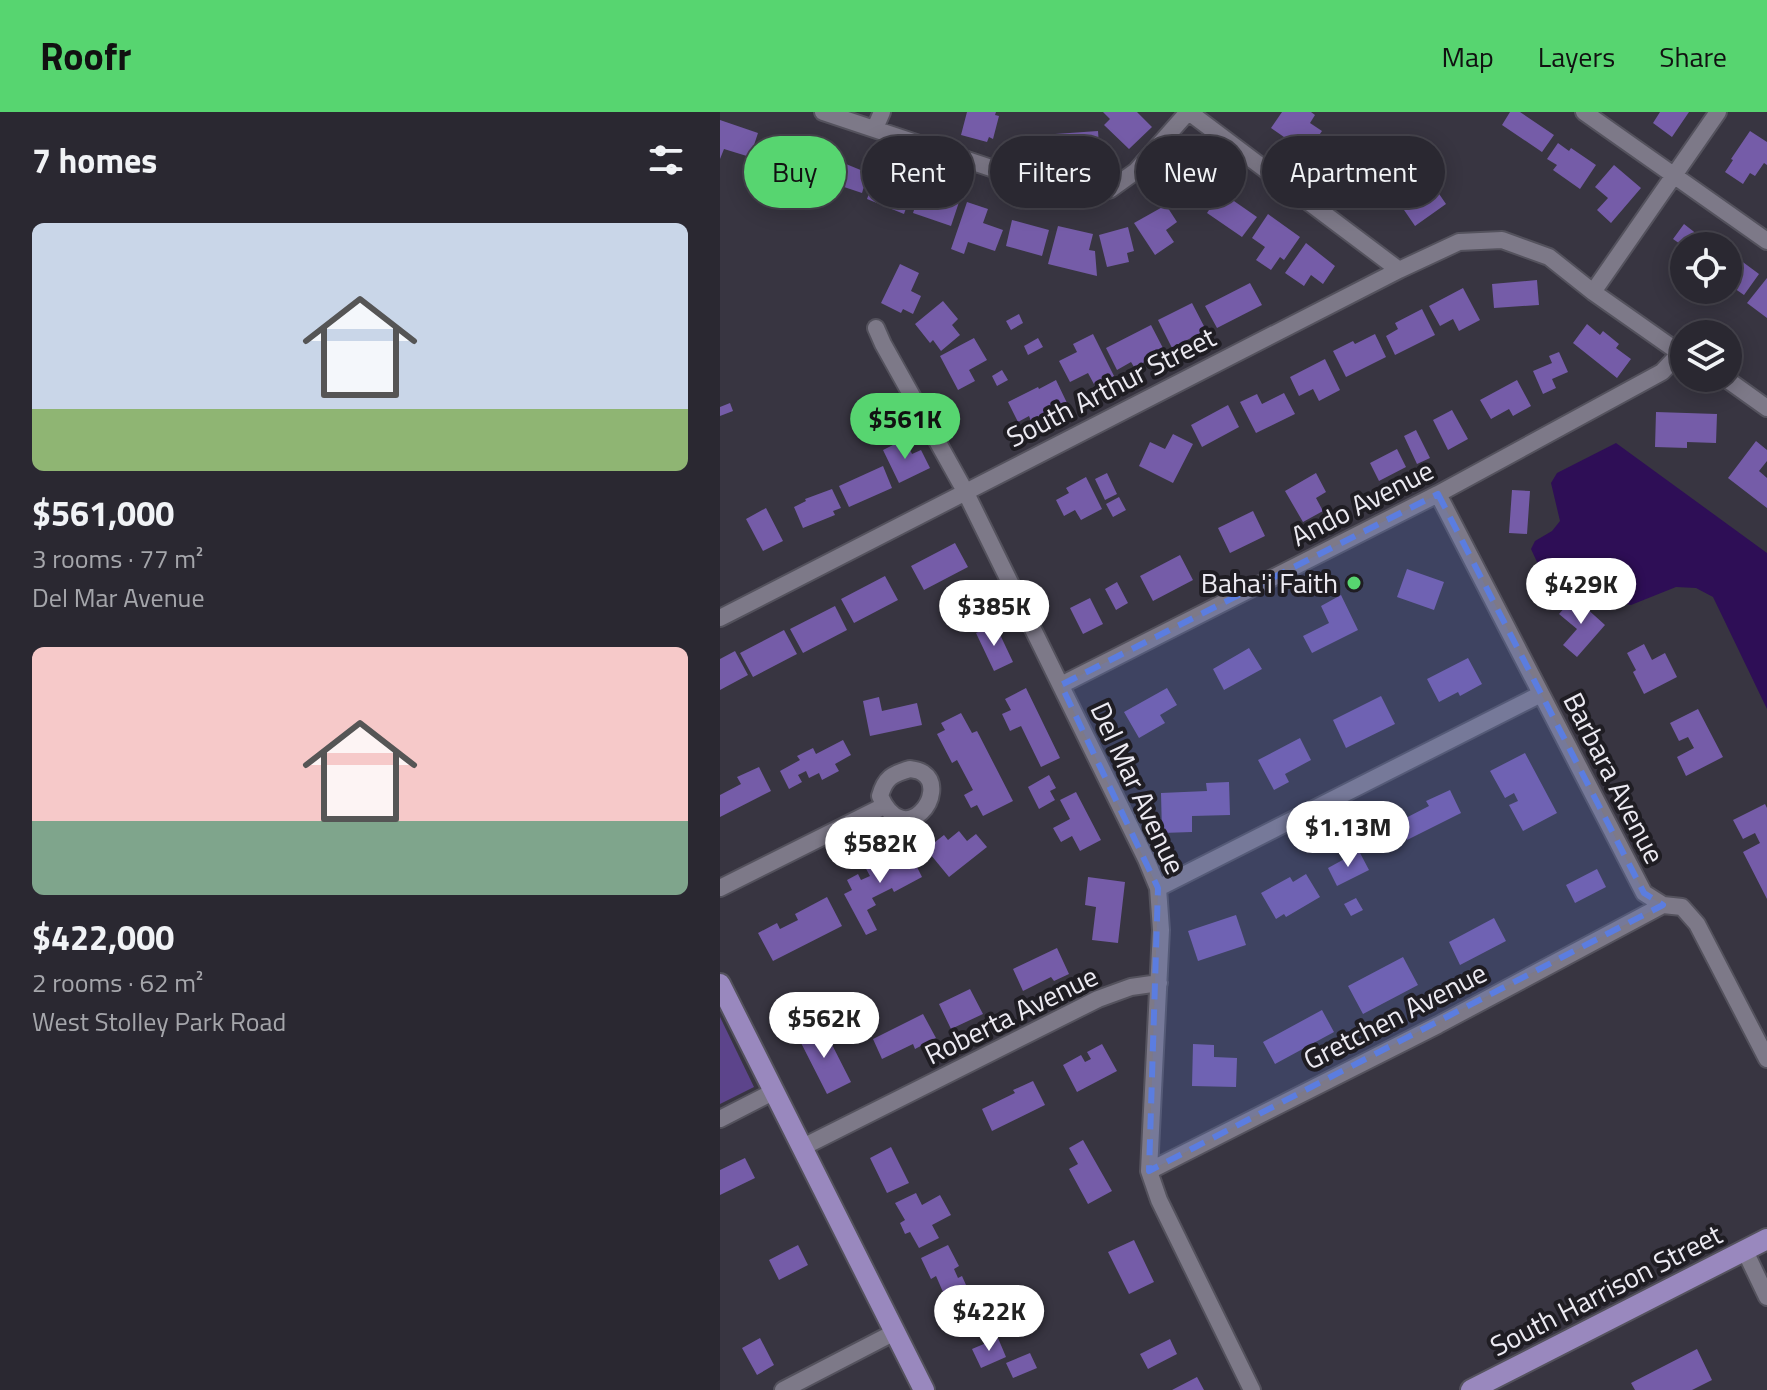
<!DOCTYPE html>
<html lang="en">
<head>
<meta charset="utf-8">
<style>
	:root { --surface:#2a2831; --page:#36343d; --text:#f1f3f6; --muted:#a5a6ab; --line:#46444d; --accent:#57d570 }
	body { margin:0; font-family:"Titillium Web",sans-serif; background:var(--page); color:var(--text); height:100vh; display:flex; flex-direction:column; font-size:30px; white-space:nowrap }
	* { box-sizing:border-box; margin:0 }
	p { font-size:26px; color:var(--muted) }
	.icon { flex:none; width:44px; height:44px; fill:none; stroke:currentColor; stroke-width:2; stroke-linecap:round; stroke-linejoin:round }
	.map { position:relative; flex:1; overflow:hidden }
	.details { display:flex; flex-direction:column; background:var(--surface); width:720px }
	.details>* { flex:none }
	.banner { position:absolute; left:24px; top:24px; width:760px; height:72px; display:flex; gap:16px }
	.tools { position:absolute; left:950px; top:120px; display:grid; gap:16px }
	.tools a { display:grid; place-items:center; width:72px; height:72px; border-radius:50%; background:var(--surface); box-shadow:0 4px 20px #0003,0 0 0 2px var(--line); font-size:40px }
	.price { position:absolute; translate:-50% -68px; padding:0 18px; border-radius:28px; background:#fff; color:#222; font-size:26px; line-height:52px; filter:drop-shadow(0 2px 4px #0008) }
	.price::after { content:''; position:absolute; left:50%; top:48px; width:24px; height:18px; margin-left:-12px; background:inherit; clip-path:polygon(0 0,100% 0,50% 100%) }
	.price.selected { background:var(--accent); color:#111 }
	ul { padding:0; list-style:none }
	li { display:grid; align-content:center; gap:16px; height:424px; padding:0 32px }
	li span { display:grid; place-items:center; height:248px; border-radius:12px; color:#555 }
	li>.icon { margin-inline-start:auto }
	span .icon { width:144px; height:144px; fill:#fffc; stroke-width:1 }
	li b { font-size:34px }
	h2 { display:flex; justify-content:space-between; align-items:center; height:96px; padding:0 32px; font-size:34px }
	.tag { padding:0 28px; border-radius:36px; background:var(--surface); box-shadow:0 4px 20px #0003,0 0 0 2px var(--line); font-size:28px; line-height:72px }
	.tag.selected { background:var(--accent); color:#111 }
	header { display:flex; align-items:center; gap:48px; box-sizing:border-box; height:112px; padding:0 40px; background:var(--accent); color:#111 }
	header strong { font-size:38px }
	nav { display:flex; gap:44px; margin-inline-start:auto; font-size:28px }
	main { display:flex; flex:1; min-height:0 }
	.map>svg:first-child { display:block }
	.green { fill:#5c448b }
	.water { fill:#2e0e56 }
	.building { fill:#755ca8 }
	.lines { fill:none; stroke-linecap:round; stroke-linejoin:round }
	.minor-casing { stroke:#54525d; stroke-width:20 }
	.major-casing { stroke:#54525d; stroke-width:24 }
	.minor { stroke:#7d7988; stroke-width:16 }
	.major { stroke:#9988be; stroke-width:20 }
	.marked { fill:#5b7de0; fill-opacity:0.2; stroke:#5b7de0; stroke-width:6; stroke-dasharray:16 10; stroke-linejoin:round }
	.poi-dot { fill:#57d570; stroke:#1f1d23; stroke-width:3 }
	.labels { text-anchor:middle; stroke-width:8; stroke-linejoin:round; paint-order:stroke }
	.street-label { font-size:28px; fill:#eceaf2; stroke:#1f1d23 }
	.poi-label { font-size:28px; fill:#eceaf2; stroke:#1f1d23; text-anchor:end }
</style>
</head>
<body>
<header>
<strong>Roofr</strong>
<nav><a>Map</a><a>Layers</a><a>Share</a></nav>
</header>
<main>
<section class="details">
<h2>7 homes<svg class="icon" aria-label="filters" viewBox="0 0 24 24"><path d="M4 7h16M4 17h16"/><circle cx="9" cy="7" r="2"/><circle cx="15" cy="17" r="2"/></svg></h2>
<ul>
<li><span style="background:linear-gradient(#c9d6e8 75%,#8fb573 0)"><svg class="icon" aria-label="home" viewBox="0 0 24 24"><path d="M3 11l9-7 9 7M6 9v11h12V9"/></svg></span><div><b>$561,000</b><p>3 rooms · 77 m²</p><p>Del Mar Avenue</p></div></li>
<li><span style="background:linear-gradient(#f6c9c9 70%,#7fa58c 0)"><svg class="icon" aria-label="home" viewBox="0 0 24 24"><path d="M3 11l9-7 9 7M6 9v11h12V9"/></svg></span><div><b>$422,000</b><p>2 rooms · 62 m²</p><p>West Stolley Park Road</p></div></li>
</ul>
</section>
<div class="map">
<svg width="1047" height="1278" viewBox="0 0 1047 1278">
	<rect width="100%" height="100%" fill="#383541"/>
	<!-- green -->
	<path class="green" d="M0,905L34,975L0,992Z"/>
	<!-- water -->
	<path class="water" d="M896,331L1047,441V597L993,485L976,476L956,475L911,493L892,489L851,463L831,457L817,450L811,437L815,429L832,419L840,409L831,371L837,361Z"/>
	<!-- building -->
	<path class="building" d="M247,0H276L275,3L279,4L273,27L269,25L267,30L241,23Z
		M383,0H417L432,15L409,37L384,13L390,7Z
		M562,0H591L595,3L590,11L602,19L587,41L551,16Z
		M790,0H800L834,23L822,40L782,13Z
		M940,0H969L952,25L933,11Z
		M0,8L38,21L30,45L4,37L0,47Z
		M378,19L380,48L337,51L335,22Z
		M1030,19L1047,30V53L1044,51L1035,64L1030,61L1023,72L1005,60L1013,48L1011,47Z
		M606,26L644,51L632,69L595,44Z
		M49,28L80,38L79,42L92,46L84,70L69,65L71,60L62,57L59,65L39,58Z
		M838,31L849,39L851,36L876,53L860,77L833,58L837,53L827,47Z
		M465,46L486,61L484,64L497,73L483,92L450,69Z
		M121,50L148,61L142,81L118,73L113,87L94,81L101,62L115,67Z
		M894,53L921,76L891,111L877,98L888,86L875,75Z
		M647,58L661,68L668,58L687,72L669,96L637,73Z
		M155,65L177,72L179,68L194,73L184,102L147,87Z
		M713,73L726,92L695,114L682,95Z
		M202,74L240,87L231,114L193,101Z
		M501,80L537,105L522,125L487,101Z
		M247,90L268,97L263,111L283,118L275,139L248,130L244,142L231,137Z
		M446,93L457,110L446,118L454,130L435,143L414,111Z
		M548,102L580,125L564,148L560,145L551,158L536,148L545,135L532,126Z
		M292,108L329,118L322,144L286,134Z
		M964,112L978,123L981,119L1002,134H963L953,127Z
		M338,114L373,122L369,138L375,139L377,164L328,152Z
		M408,115L414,139L407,141L409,150L387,155L379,123Z
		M586,131L615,154L603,172L591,163L584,174L565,161Z
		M1008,139L1039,162L1024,183L1008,172Z
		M180,152L199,161L191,179L201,184L193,202L183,197L181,201L161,191Z
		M1047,166V206L1027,191Z
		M817,168L819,193L774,196L772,172Z
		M530,171L542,193L497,216L485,194Z
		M743,176L760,208L739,219L733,207L720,214L709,194Z
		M223,189L238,207L232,213L240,223L221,239L213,228L210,231L195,212Z
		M472,191L486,218L452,236L438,208Z
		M702,197L715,223L675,243L666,224L678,217L675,211Z
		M299,202L303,211L291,218L286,209Z
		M867,212L880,223L883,219L899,232L896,236L911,247L897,266L853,231Z
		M431,213L444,238L434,243L435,245L414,255L411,250L397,258L386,236Z
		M373,222L394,264L375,274L368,261L350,270L339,249L357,240L353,232Z
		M655,222L666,245L626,265L613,239L633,229L635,232Z
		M254,226L267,248L249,258L255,269L238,278L220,244Z
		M318,226L323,235L308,243L304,234Z
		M839,240L848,260L832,267L836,276L823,282L813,259L832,251L829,244Z
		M605,247L620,278L599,289L593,277L579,284L570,265Z
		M282,258L288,268L277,274L272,264Z
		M336,268L347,291L311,309L309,304L298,310L288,290L318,275L319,277Z
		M797,268L811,294L793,304L789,297L771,307L760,288Z
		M564,281L575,302L536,321L520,290L537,282L542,292Z
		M10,291L13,299L0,304V295Z
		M508,293L519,315L482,335L471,313Z
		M732,298L748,327L728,338L713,308Z
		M936,300L997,302L996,331L967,330V336L935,335Z
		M696,318L710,346L697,352L684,324Z
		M453,322L473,332L453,371L419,354L430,330L445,337Z
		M185,327L192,342L201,338L210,356L179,371L163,338Z
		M1036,329L1047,338V349L1039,359L1047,366V396L1008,366Z
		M677,337L686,355L659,369L650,351Z
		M163,354L172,376L129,395L119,374Z
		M387,361L397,382L385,388L375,367Z
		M596,361L606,380L596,386L603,399L583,410L565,379Z
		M366,365L382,397L361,408L355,398L344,404L336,388L349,381L346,376Z
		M112,377L121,396L113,399L115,403L83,416L74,395L86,389L85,387Z
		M792,378L810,379L807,422L789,421Z
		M399,385L406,398L393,405L386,392Z
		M46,396L63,429L43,439L26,407Z
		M533,399L545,424L510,441L498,416Z
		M235,431L248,455L204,478L191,454Z
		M460,443L473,468L433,489L420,464Z
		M687,457L724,470L714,498L677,485Z
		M165,464L178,488L134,511L121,487Z
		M397,470L408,491L396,498L385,477Z
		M621,483L638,518L592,541L583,524L609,511L601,494Z
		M854,485L885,513L857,545L843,533L857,517L839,502Z
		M370,486L383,512L363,522L350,496Z
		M115,494L127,518L83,541L70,517Z
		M275,512L293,550L274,559L256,521Z
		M64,518L77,542L33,565L20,541Z
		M924,532L932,548L945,541L957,565L924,582L913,560L916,558L907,541Z
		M529,536L542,557L504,578L493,557Z
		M15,539L28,563L0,578V547Z
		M748,546L762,572L740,584L738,580L719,590L707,567Z
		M306,576L340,646L321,655L301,614L290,619L282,602L291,598L285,587Z
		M447,576L457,593L440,603L445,611L419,626L404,600Z
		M661,584L675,612L626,636L613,608Z
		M159,585L162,599L197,591L202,613L150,624L143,589Z
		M978,597L1003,645L966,664L957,645L974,636L968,625L959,629L950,611Z
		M241,601L252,621L257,619L293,689L263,704L257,693L251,696L244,683L253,678L237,648L232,651L217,622L225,618L221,611Z
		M580,626L591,648L565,662L569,670L554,678L538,648Z
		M123,628L131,643L115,652L119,659L102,668L99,661L89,666L86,659L78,663L82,670L69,677L60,659L80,648L77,644L93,636L96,642Z
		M805,641L837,701L803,719L789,693L798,689L794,681L785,686L770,659Z
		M39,655L51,679L0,705V683L21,672L17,665Z
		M329,663L336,676L330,679L335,688L319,697L308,675Z
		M509,670L510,703L472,704V720L442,721L441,681L487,679L486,671Z
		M730,678L741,701L687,728L678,710L709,694L706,689Z
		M356,680L381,728L360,739L352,724L341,730L333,716L350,707L340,688Z
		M1045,692L1047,696V787L1023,740L1040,731L1035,721L1023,727L1013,708Z
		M239,719L247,729L256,722L267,735L229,765L206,737L224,723L228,728Z
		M189,739L202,765L174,780L172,776L152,786L156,793L147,798L157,818L146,823L124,782L132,778L127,768L138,762L141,768L150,764L144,753L161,744L165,752Z
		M639,739L649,758L617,774L608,756Z
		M877,757L886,775L855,791L846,773Z
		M586,762L600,785L566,805L564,802L556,807L541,781L570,765L573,770Z
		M368,765L405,770L398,831L372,828L376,795L365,793Z
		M107,785L122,814L53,849L38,821L57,811L60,817L78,808L75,802Z
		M636,786L643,798L631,804L624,792Z
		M516,803L526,833L478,849L468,819Z
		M774,806L786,829L740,853L729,830Z
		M337,836L349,862L334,869L331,865L303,879L293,857Z
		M683,845L698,873L643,902L628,874Z
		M250,877L263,902L231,917L219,892Z
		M602,898L614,920L555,952L543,930Z
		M203,902L216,926L195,937L193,932L162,947L153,927Z
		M102,913L131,970L107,982L78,925Z
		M382,932L397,959L357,980L343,953L361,943L365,950L371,947L367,940Z
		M473,932L494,933V945L517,946L516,975L472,974Z
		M313,969L325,993L272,1019L262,997L295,981L293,978Z
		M363,1028L392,1079L368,1092L349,1057L358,1052L349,1036Z
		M171,1035L189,1071L167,1081L150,1046Z
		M25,1046L35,1066L0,1083V1058Z
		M196,1081L202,1093L220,1083L231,1103L212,1113L219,1126L199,1136L190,1120L185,1122L180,1111L185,1108L175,1091Z
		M414,1128L434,1170L409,1182L388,1140Z
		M78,1133L88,1153L59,1168L49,1148Z
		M228,1133L239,1154L234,1157L238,1166L242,1164L250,1182L255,1179L265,1199L243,1211L234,1194L230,1196L216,1164L211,1167L201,1146Z
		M40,1226L54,1253L37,1263L22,1236Z
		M278,1226L286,1245L261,1256L252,1237Z
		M450,1227L457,1242L428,1257L420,1242Z
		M977,1237L992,1268L972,1278H915L911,1271Z
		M310,1241L317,1256L293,1266L286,1251Z
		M477,1265L484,1278H452Z"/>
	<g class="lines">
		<!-- minor casing -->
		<g class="minor-casing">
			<path id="minor" d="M103,0L310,69L366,84L391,77L416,59L468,0
				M469,0L679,158
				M864,0L1047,129
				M155,16L162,0
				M873,180L998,0
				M156,216L163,232L245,379L426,747L438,776L441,818L429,1059L439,1088L532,1278
				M1005,266L1047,296
				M718,382L924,781L943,793L962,795L977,812L1047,947
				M0,506L679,158L739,130L782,128L829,145L873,180L964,244
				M341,573L718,382L942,260L959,242
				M190,657C194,658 199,658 203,661C230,679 185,740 160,684C165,666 172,662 190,657Z
				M0,776L164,694
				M438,776L821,582
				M0,1007L55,979
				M83,1035L378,887L411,875L439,871
				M429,1059L718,913L943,793
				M1025,1139L1047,1185
				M63,1278L175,1220"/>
		</g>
		<!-- major casing -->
		<g class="major-casing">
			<path id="major" d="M0,872L204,1278
				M751,1278L1047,1127"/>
		</g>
		<!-- minor -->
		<use href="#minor" class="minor"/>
		<!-- major -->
		<use href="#major" class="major"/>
	</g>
	<!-- marked area -->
	<path class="marked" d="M718,382L924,781L943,793L429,1059L438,776L341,573Z"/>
	<!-- markers -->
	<circle class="poi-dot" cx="634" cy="471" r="8"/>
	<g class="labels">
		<!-- street labels -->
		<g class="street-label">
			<text transform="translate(391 275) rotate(-27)" y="10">South Arthur Street</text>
			<text transform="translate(642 391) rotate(-27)" y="10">Ando Avenue</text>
			<text transform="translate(894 666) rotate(63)" y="10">Barbara Avenue</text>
			<text transform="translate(418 676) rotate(65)" y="10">Del Mar Avenue</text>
			<text transform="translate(291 903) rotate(-26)" y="10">Roberta Avenue</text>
			<text transform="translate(675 904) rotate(-27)" y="10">Gretchen Avenue</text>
			<text transform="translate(886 1178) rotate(-27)" y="10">South Harrison Street</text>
		</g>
		<!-- poi labels -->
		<g class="poi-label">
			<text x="618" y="481">Baha'i Faith</text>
		</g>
	</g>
</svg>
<div class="tools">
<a><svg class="icon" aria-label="locate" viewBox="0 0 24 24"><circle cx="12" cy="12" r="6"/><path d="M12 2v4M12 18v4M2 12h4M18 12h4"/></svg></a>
<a><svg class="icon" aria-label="layers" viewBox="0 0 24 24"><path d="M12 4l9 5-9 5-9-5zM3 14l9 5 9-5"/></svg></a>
</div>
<b class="price selected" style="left:185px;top:349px">$561K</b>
<b class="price" style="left:861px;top:514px">$429K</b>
<b class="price" style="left:274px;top:536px">$385K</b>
<b class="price" style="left:628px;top:757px">$1.13M</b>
<b class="price" style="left:160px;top:773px">$582K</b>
<b class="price" style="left:104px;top:948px">$562K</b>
<b class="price" style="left:269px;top:1241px">$422K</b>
<div class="banner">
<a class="tag selected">Buy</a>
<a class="tag">Rent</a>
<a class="tag">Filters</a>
<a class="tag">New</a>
<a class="tag">Apartment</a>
</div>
</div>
</main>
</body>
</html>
